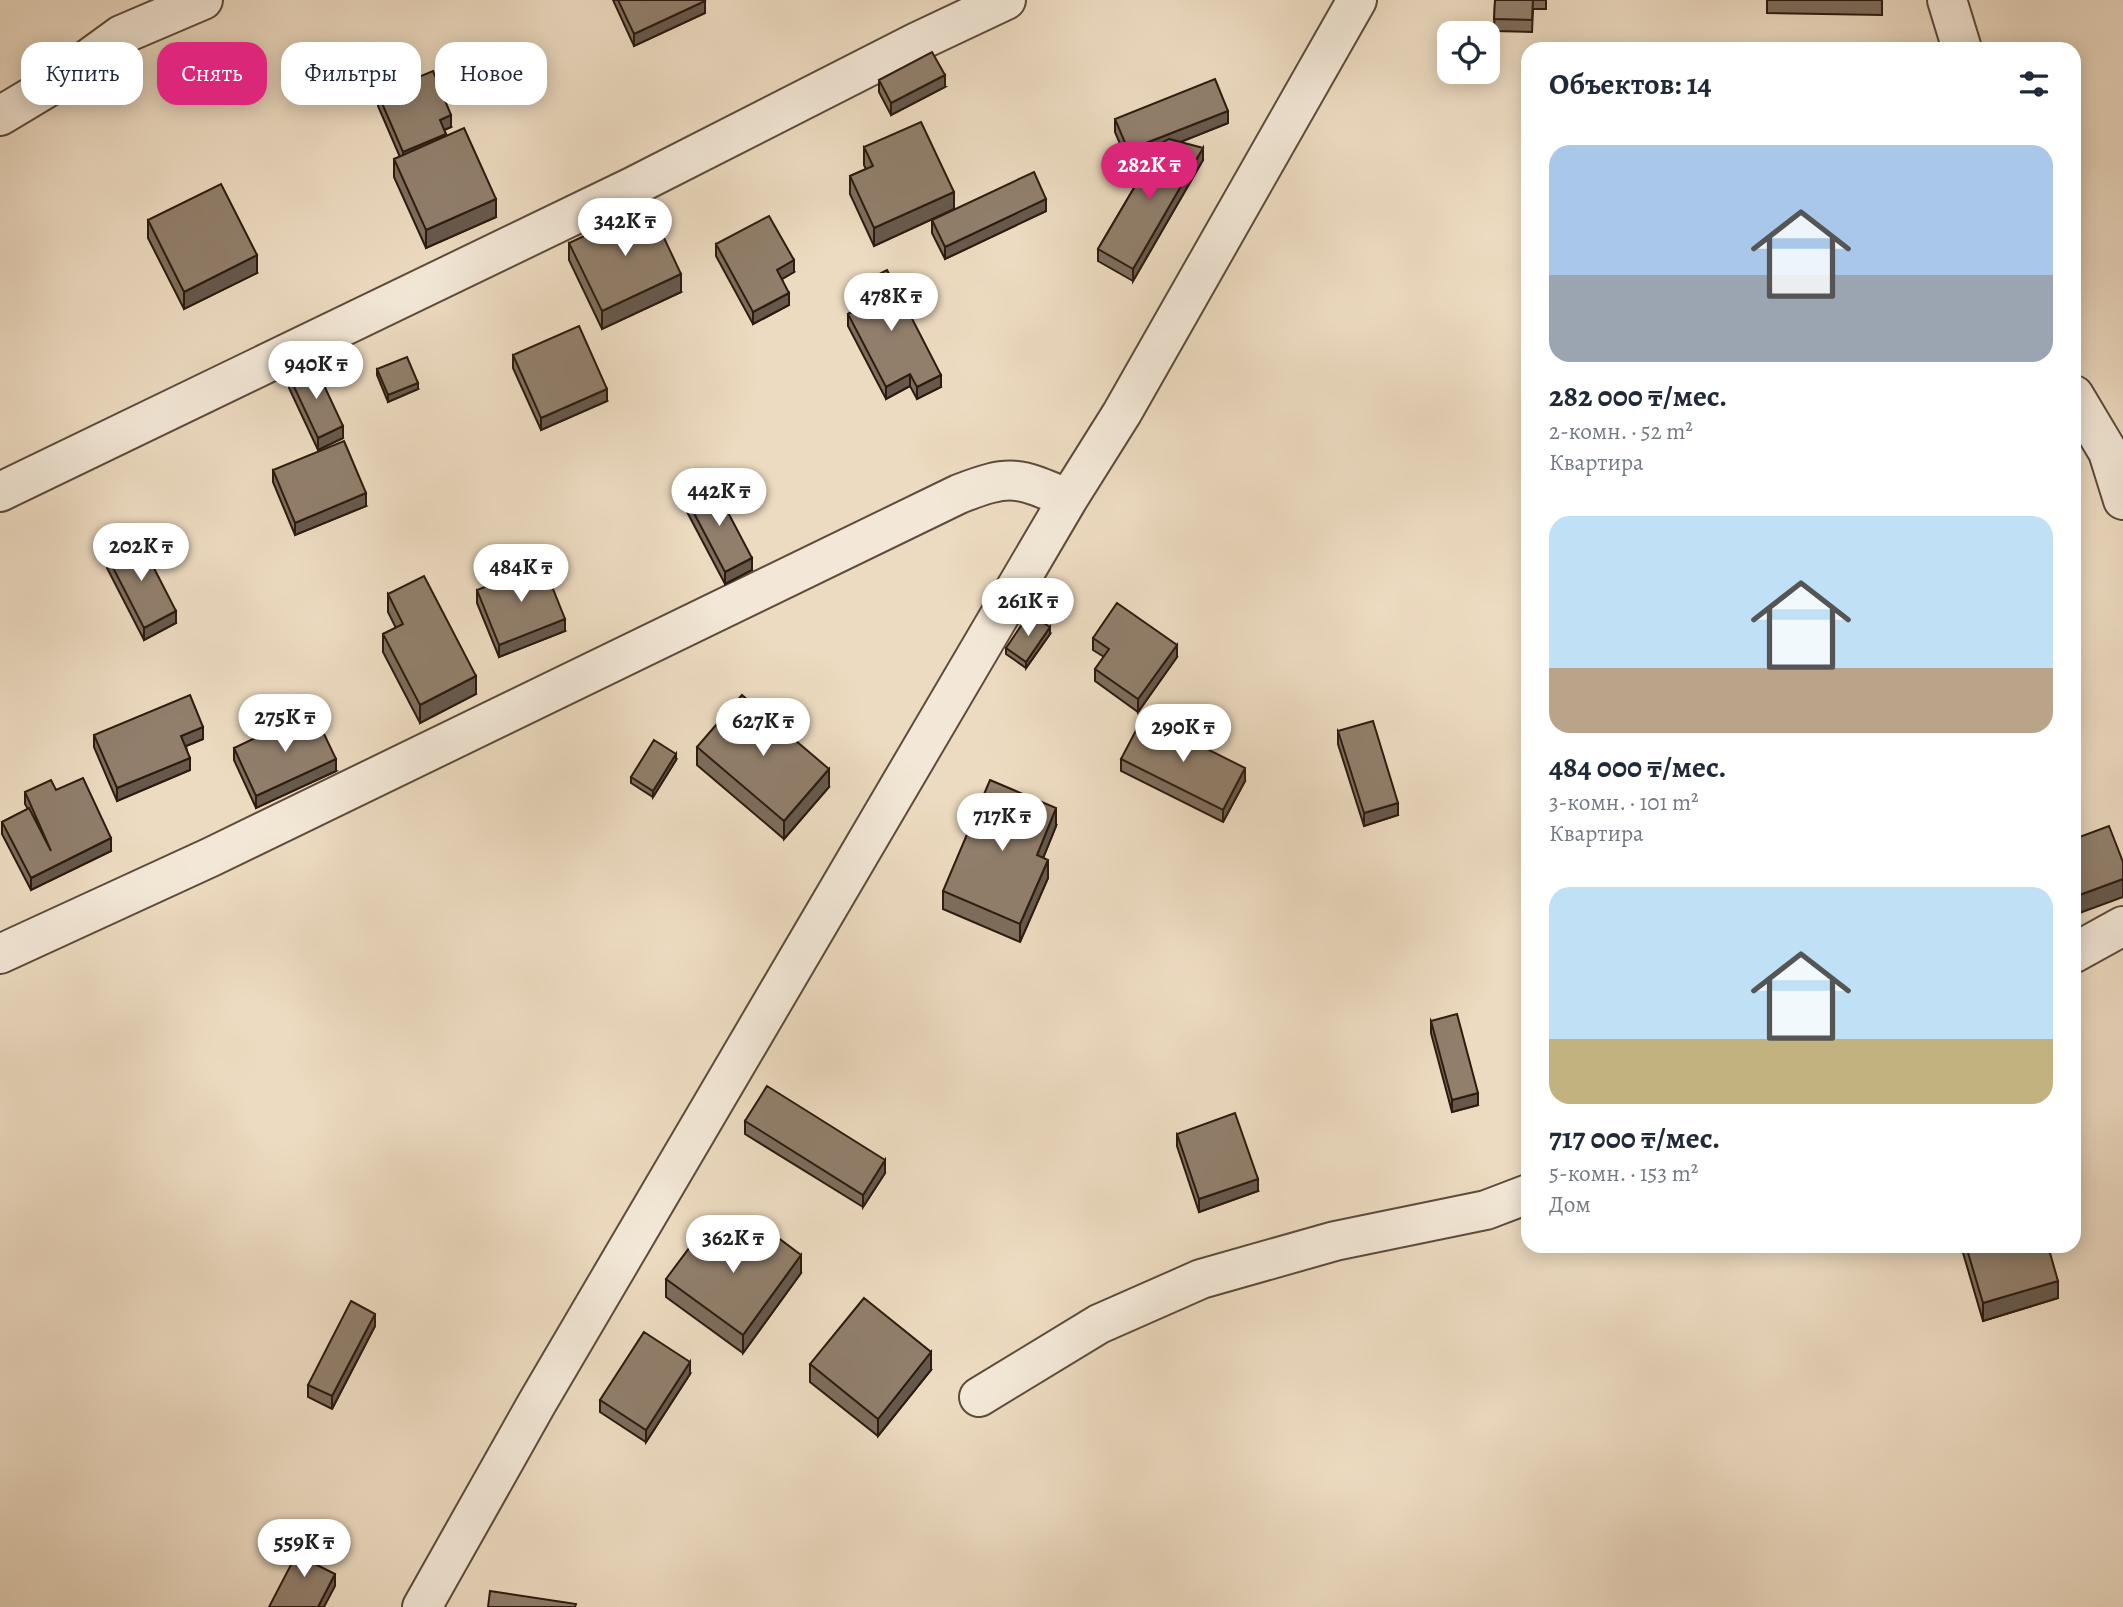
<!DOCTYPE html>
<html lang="ru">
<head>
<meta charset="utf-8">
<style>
	:root { --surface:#fff; --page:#f6f6f7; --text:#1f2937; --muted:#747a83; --accent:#db2777 }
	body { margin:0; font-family:Alegreya,serif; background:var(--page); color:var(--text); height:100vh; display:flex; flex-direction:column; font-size:26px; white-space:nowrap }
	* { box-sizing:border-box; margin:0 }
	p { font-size:23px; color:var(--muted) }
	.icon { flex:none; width:38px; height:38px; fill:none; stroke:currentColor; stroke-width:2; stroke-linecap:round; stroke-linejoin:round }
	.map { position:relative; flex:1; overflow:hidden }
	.drawer { position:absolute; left:1521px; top:42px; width:560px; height:1211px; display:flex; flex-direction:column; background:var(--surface); border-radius:21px; box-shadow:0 4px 18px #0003 }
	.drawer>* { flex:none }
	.banner { position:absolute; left:21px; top:42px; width:665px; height:63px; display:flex; gap:14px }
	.buttons { position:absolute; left:1437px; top:21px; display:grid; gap:14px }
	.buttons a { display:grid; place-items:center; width:63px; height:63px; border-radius:14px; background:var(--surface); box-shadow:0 4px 18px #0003; font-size:35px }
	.price { position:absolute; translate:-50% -60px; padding:0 16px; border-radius:24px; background:#fff; color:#222; font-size:23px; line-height:46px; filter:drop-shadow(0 2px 4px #0008) }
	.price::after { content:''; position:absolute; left:50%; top:42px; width:21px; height:16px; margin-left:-10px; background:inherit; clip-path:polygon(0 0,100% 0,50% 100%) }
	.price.current { background:var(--accent); color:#fff }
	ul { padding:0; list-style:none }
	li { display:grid; align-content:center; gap:14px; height:371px; padding:0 28px }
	li span { display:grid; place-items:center; height:217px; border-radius:21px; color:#555 }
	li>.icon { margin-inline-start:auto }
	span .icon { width:126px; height:126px; fill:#fffc; stroke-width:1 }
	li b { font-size:30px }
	h2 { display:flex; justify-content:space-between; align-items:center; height:84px; padding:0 28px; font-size:30px }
	.tag { padding:0 24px; border-radius:21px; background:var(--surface); box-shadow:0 4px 18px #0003; font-size:24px; line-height:63px }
	.tag.current { background:var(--accent); color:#fff }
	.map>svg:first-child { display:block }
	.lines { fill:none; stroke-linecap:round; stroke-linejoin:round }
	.street-casing { stroke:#5d4b3c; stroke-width:42 }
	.street { stroke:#f3e8d7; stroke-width:38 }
	.wall { fill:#7d6d5d; stroke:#2d1b0f; stroke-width:2 }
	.shaded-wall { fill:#66594c; stroke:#2d1b0f; stroke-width:2 }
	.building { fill:#917f6c; stroke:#2d1b0f; stroke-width:2 }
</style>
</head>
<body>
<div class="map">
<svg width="2123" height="1607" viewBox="0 0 2123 1607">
	<rect width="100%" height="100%" fill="#eddbc1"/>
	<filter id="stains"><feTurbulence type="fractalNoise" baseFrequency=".00286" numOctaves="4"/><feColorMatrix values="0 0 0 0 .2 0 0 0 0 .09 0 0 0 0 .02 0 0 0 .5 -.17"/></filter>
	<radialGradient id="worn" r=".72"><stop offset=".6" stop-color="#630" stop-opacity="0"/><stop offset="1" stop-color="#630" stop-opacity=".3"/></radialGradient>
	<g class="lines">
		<!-- street casing -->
		<g class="street-casing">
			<path id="street" d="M1947,0L1962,49
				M0,116L55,83L121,35L203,0
				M2074,395L2108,452L2123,500
				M0,492L632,187L917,42L1006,0
				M2074,953L2123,926
				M0,954L211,857L959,494C1010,474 1018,477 1068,499
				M979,1397L1099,1324L1201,1279L1335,1241L1486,1210L1528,1194
				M422,1607L537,1403L1068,499L1122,413L1357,0"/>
		</g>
		<!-- street -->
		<use href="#street" class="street"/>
	</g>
	<!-- wall -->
	<path class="wall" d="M613,0H704L705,13L634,46Z
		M1495,0H1546V9H1533L1532,32L1494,31Z
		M1767,0H1882V15L1767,13Z
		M879,80L945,87L891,115L879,92Z
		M378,94L451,127L444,130L446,136L496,217L426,248L394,177V159L400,157L378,106Z
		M1115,119L1228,123L1180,142L1203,160L1133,281L1098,261V249L1155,152L1128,163L1115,132Z
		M864,147L954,209L874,246L850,194V176L866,169L864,165Z
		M1046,211L945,259L932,233V220Z
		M148,220L257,273L184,309L148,238Z
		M569,243L681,292L602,329L569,260Z
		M716,244L794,272L782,279L789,305L753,324L716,256Z
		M854,287L941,387L917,399L910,386L886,399L848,326V314L859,309L854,299Z
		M513,355L607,401L541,430L513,368Z
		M377,369L418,389L388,402L377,375Z
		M289,376L343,438L318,450L289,388Z
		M273,470L366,506L295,535L273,482Z
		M686,498L752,570L725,584L686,510Z
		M107,556L176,623L144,640L107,568Z
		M477,590L565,631L499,657L477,603Z
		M388,594L476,694L420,723L383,652V634L396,628L388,612Z
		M1050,634L1026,668L1006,654V648Z
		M1093,638L1177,657L1138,712L1095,681V669L1104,657L1093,650Z
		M1338,731L1398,815L1364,826L1338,744Z
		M94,735L203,739L186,746L190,770L117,801L94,747Z
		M697,747L829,787L784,839L697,765Z
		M234,748L336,771L256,808L234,760Z
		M1121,759L1245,781L1223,822L1121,771Z
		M676,760L653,797L631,783V777Z
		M56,790L111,851L31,890L2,834V822L28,809L25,804V792Z
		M1056,826L1043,858L1048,878L1020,942L943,909V891Z
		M1431,1021L1478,1105L1452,1112L1431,1033Z
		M745,1121L885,1173L863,1207L745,1134Z
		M1177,1134L1258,1191L1199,1212L1177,1146Z
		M1961,1246H2048L2058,1298L1983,1321Z
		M747,1253L801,1273L743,1353L666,1297V1279Z
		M375,1326L332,1409L308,1397V1385Z
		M810,1364L931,1370L878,1436L810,1382Z
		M690,1374L646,1442L600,1412V1400Z"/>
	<!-- shaded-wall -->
	<path class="shaded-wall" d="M705,1V13L634,46V34Z
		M945,75V87L891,115V103Z
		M1228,111V123L1128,163V150Z
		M451,115V127L440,132V120Z
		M446,134V146L403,164V152Z
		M1203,148V160L1133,281V269Z
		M954,192V209L874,246V228Z
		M496,199V217L426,248V230Z
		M1046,199V211L945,259V247Z
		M257,255V273L184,309V292Z
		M794,260V272L777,282V270Z
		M681,274V292L602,329V311Z
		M789,293V305L753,324V312Z
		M910,374V386L886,399V387Z
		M941,375V387L917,399V387Z
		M418,383V389L388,402V395Z
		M607,389V401L541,430V418Z
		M343,426V438L318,450V438Z
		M366,493V506L295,535V523Z
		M752,558V570L725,584V572Z
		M176,611V623L144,640V628Z
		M565,619V631L499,657V645Z
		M1050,627V634L1026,668V662Z
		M1177,645V657L1138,712V699Z
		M476,676V694L420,723V705Z
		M203,727V739L181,748V736Z
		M676,754V760L653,797V791Z
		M190,758V770L117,801V788Z
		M336,759V771L256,808V796Z
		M1245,768V781L1223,822V810Z
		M829,769V787L784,839V821Z
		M1398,803V815L1364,826V813Z
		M1056,808V826L1037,873V855Z
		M111,838V851L31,890V878Z
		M1048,860V878L1020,942V924Z
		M2123,879V897L2074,915V897Z
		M1478,1093V1105L1452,1112V1100Z
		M885,1160V1173L863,1207V1195Z
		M1258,1179V1191L1199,1212V1199Z
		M801,1255V1273L743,1353V1335Z
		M2058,1281V1298L1983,1321V1303Z
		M375,1314V1326L332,1409V1396Z
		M931,1352V1370L878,1436V1419Z
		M690,1362V1374L646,1442V1430Z
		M324,1542V1554L313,1575V1563Z
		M335,1574V1586L324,1607H318Z"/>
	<!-- building -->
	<path class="building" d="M618,0H704L705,1L634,34Z
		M1495,0H1533L1532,20L1494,19Z
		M932,52L945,75L891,103L879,80Z
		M433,71L451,115L440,120L446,134L403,152L378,94Z
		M1215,79L1228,111L1128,150L1115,119Z
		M921,122L954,192L874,228L850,176L873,166L864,147Z
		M464,128L496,199L426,230L394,159Z
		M1169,139L1203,148L1133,269L1098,249L1160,144Z
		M1034,172L1046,199L945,247L932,220Z
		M221,184L257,255L184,292L148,220Z
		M649,206L681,274L602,311L569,243Z
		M769,216L794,260L777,270L789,293L753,312L716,244Z
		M887,270L941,375L917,387L910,374L886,387L848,314L864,306L854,287Z
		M579,326L607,389L541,418L513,355Z
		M407,357L418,383L388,395L377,369Z
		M314,364L343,426L318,438L289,376Z
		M344,441L366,493L295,523L273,470Z
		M713,484L752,558L725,572L686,498Z
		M139,539L176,611L144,628L107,556Z
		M543,564L565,619L499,645L477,590Z
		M424,576L476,676L420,705L383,634L403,624L388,594Z
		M1117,603L1177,645L1138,699L1095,669L1109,649L1093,638Z
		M1029,614L1050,627L1026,662L1006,648Z
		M190,695L203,727L181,736L190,758L117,788L94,735Z
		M742,695L829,769L784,821L697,747Z
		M313,711L336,759L256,796L234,748Z
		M1143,717L1245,768L1223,810L1121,759Z
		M1373,721L1398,803L1364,813L1338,731Z
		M654,740L676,754L653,791L631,777Z
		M83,778L111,838L31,878L2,822L29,808L51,851L25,792L51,780L56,790Z
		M990,780L1056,808L1037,855L1048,860L1020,924L943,891Z
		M2109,826L2123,862V879L2074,897V829L2077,838Z
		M1457,1014L1478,1093L1452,1100L1431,1021Z
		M767,1086L885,1160L863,1195L745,1121Z
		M1235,1113L1258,1179L1199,1199L1177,1134Z
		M707,1224L747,1253L765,1228L801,1255L743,1335L666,1279Z
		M1966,1246H2048L2058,1281L1983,1303Z
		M864,1298L931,1352L878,1419L810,1364Z
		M351,1301L375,1314L332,1396L308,1385Z
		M644,1332L690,1362L646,1430L600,1400Z
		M307,1534L324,1542L313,1563L335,1574L318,1607H269Z
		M490,1591L576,1604L575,1607H488Z"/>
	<rect width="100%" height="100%" filter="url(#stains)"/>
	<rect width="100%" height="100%" fill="url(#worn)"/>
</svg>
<div class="buttons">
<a><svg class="icon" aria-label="locate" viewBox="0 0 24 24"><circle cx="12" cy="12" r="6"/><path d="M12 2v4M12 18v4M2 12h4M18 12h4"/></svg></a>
</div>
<b class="price current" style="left:1149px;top:202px">282K ₸</b>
<b class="price" style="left:625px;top:258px">342K ₸</b>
<b class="price" style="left:891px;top:333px">478K ₸</b>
<b class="price" style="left:316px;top:401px">940K ₸</b>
<b class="price" style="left:719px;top:528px">442K ₸</b>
<b class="price" style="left:141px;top:583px">202K ₸</b>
<b class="price" style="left:521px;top:604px">484K ₸</b>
<b class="price" style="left:1028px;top:638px">261K ₸</b>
<b class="price" style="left:285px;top:754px">275K ₸</b>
<b class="price" style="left:763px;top:758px">627K ₸</b>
<b class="price" style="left:1183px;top:764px">290K ₸</b>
<b class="price" style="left:1002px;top:853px">717K ₸</b>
<b class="price" style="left:733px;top:1275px">362K ₸</b>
<b class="price" style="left:304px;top:1579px">559K ₸</b>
<div class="banner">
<a class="tag">Купить</a>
<a class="tag current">Снять</a>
<a class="tag">Фильтры</a>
<a class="tag">Новое</a>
</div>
<section class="drawer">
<h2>Объектов: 14<svg class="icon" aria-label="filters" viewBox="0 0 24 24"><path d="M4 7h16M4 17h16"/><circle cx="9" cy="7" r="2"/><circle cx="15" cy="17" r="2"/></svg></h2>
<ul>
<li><span style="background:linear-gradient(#a9c7e8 60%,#9aa5b1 0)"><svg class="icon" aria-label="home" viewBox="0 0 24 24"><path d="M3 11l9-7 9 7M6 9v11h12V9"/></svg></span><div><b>282 000 ₸/мес.</b><p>2-комн. · 52 m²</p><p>Квартира</p></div></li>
<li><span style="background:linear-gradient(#bfe0f5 70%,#b9a48a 0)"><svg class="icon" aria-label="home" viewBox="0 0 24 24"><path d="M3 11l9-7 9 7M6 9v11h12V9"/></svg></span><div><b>484 000 ₸/мес.</b><p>3-комн. · 101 m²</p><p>Квартира</p></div></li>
<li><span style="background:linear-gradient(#bfe0f5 70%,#c2b280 0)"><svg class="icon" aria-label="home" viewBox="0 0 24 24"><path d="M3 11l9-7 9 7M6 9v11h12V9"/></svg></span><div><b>717 000 ₸/мес.</b><p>5-комн. · 153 m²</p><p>Дом</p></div></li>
</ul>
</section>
</div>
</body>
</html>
